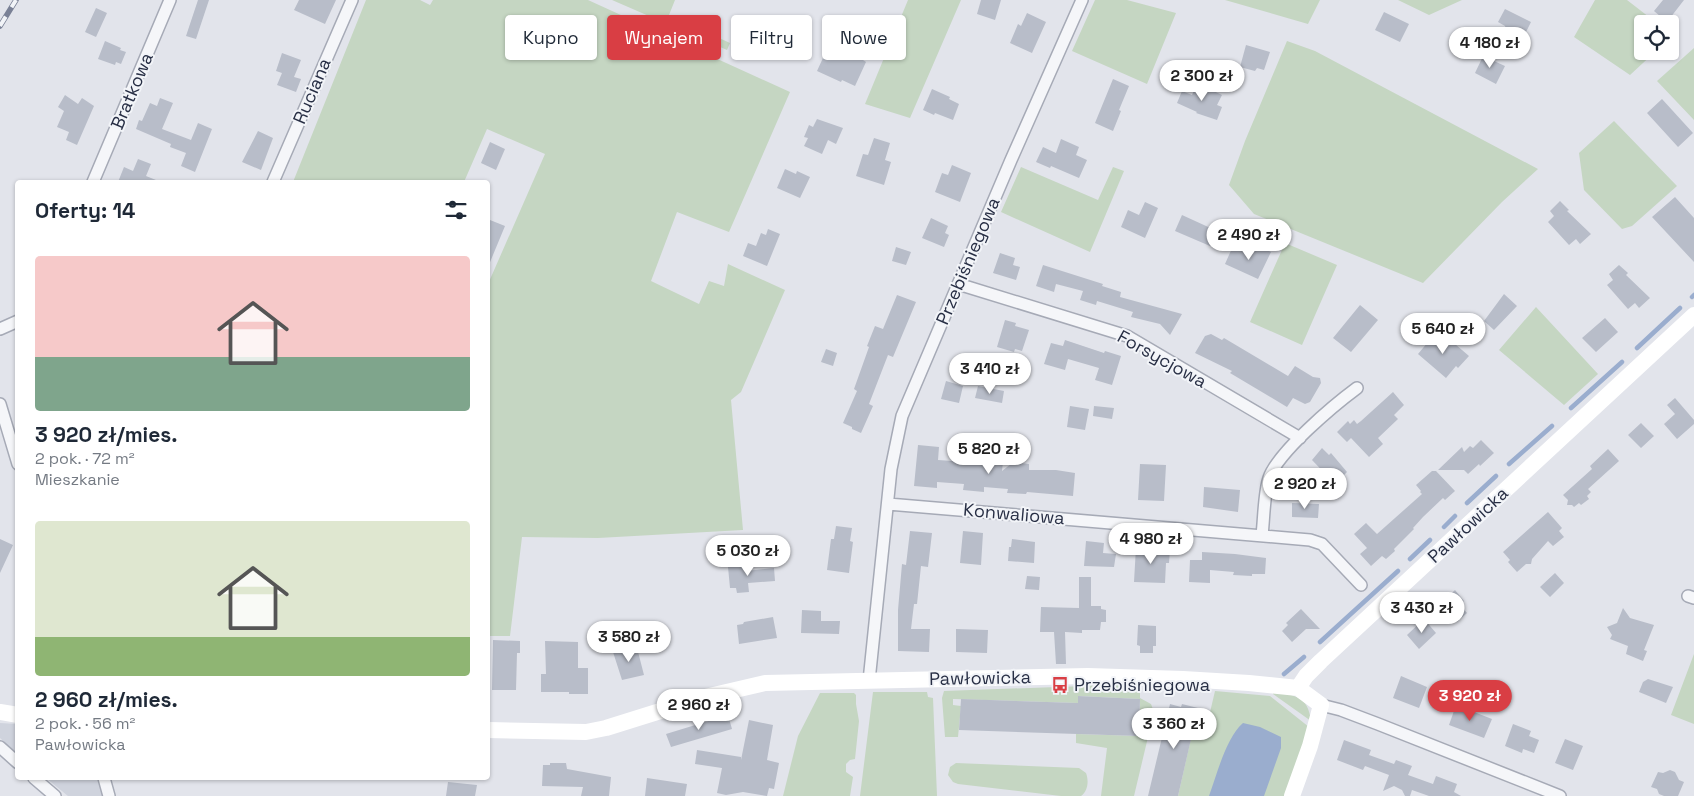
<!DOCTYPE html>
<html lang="pl">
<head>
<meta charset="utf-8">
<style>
	:root { --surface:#fff; --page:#f6f6f7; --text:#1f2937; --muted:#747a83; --accent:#d93e44 }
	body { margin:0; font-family:"Space Grotesk",sans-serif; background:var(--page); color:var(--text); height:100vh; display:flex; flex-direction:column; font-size:19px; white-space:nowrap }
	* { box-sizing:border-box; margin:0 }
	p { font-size:16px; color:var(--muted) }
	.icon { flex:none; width:28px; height:28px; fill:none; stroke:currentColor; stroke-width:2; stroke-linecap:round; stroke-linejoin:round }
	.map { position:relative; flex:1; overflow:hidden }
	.sheet { position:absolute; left:15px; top:180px; width:475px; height:600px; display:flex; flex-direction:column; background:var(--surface); border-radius:5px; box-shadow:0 1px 4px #0004 }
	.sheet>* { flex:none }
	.hud { position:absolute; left:505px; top:15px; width:475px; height:45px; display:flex; gap:10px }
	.controls { position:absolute; left:1634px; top:15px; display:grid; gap:10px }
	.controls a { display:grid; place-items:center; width:45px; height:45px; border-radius:5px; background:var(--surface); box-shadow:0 1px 4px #0004; font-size:25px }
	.price { position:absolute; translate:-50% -42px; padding:0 11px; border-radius:18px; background:#fff; color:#222; font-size:16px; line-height:32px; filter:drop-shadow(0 1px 2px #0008) }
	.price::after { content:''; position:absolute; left:50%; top:30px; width:15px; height:11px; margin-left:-8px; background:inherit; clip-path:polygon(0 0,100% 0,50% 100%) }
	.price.on { background:var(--accent); color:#fff }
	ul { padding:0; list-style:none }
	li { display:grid; align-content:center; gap:10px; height:265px; padding:0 20px }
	li span { display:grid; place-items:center; height:155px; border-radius:5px; color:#555 }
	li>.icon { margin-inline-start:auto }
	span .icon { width:90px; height:90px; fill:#fffc; stroke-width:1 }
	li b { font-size:21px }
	h2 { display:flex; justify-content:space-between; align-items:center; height:60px; padding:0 20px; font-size:21px }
	.pill { padding:0 18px; border-radius:5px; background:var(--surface); box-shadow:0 1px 4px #0004; font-size:18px; line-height:45px }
	.pill.on { background:var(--accent); color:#fff }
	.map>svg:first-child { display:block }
	.built { fill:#cfd3dd }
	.green { fill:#c5d6c2 }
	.water { fill:#9aadce }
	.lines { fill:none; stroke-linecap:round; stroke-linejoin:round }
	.stream { stroke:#9aadce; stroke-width:4.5 }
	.building { fill:#b8bdc9 }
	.street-casing { stroke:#a6aab6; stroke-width:14 }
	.street { stroke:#f5f6f9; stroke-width:11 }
	.secondary { stroke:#fff; stroke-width:16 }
	.rail-casing { stroke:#7a8196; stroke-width:5.5 }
	.rail { stroke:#f2f4f8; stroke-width:4; stroke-dasharray:11; stroke-linecap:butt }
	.labels { text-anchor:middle; stroke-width:4; stroke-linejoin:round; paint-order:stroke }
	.street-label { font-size:18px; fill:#282f45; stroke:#f2f4f8 }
	.poi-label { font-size:18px; fill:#282f45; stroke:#f2f4f8; text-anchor:start }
</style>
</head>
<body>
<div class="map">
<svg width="1694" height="796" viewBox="0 0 1694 796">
	<rect width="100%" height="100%" fill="#e2e4eb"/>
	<!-- built -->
	<path class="built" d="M0,723L17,724V753L0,738Z
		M46,778H98L104,796H68Z"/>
	<!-- green -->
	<path class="green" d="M366,0H420L430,5L433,0H588L790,92L729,232L677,212L651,281L699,304L709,281L724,286L728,264L785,290L741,392L731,400L743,530L598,538L522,537L510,636H488V284L545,154L487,129L464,182H293Z
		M612,0H675L669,15L730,43L727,50Z
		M908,0H961L910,118L865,104Z
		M1095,0H1127L1176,13L1147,84L1072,51Z
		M1225,0H1320L1308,24Z
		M1398,0H1462L1429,15Z
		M1595,0H1627L1658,24H1642V51H1656L1630,75L1574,37Z
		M1287,41L1315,51L1538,169L1502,202L1423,283L1254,214L1229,185L1245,141Z
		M1694,48V120L1657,81Z
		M1614,121L1677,186L1632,226L1622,229L1584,190L1579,153Z
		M1021,167L1098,200L1113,167L1124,171L1090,252L1001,212Z
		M1285,243L1337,265L1302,345L1250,322Z
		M1536,307L1598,374L1564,405L1499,350Z
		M1694,654V724L1671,715Z
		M1140,684V698L1151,704L1154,712L1134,796H1101L1107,748L1076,743V734L1139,736L1140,699L1078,696V703L953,699V705L961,706L958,737H945L942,698L944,691Z
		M1215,691L1270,696L1309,727L1286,796H1178L1192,734L1204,738Z
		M873,692H927L928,697L933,698L937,796H860Z
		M1273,692C1295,695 1308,696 1311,721L1273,694Z
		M820,693H854L856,695V704L859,721L855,759L850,760L846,764V772L853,777L850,796H783L798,736Z
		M956,763L1079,768L1086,773C1089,781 1088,791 1081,796H1061L958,784L953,782L948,775L950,767Z"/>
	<!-- water -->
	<path class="water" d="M1243,723L1260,727L1281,737V748L1264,796H1209C1217,774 1226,738 1243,723Z"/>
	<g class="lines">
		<!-- stream -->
		<path class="stream" d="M1692,297L1694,295
			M1637,348L1680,308
			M1571,408L1622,362
			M1509,464L1552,426
			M1467,503L1496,476
			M1444,527L1455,516
			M1410,559L1430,540
			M1320,642L1398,571
			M1284,674L1304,657"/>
	</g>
	<!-- building -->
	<path class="building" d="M198,0H209L196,39L186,36Z
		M299,0H336L325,24L294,10Z
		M981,0H1001L995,20L977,14Z
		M1663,0H1684L1667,22L1654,11Z
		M96,8L107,13L96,37L85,32Z
		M1505,9L1531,22L1523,38L1514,33L1511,34L1507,32L1505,26L1498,22Z
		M1384,12L1409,24L1400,42L1375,30Z
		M1027,13L1046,22L1032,53L1010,43L1018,24L1021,26Z
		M773,21L792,29L781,54L762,46Z
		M105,41L121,48L120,50L126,52L121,64L116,62L115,65L98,59Z
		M1246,45L1270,52L1264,70L1257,68L1255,71L1240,67Z
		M828,47L847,56L850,49L865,55L863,60L866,62L855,86L842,80L841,82L817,71Z
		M1485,52L1495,57L1494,61L1505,66L1496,84L1475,73Z
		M282,53L301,60L294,77L301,79L296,92L277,85L282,73L276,71Z
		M1113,79L1129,86L1119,110L1121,111L1113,131L1095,123Z
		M1197,83L1222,95L1217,105L1222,107L1217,120L1196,113L1197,112L1177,103L1182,91L1192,95Z
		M932,89L950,97L949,99L959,104L953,120L935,113L934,115L923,110Z
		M65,95L78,104L82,98L94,106L77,145L66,140L69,132L57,127L64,111L58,107Z
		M160,98L173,103L162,129L191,140L198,123L212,129L195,172L181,166L186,153L170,147L171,144L136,129L139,120L142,121L150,103L157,106Z
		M1662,99L1693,133L1678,147L1647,113Z
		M817,119L843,128L836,144L828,140L822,154L804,146L808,138L804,137L809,125L813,127Z
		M258,131L273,138L261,170L242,162Z
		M874,138L890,143L885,160L891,162L884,185L856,176L863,154L868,155Z
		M1061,139L1079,147L1076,155L1087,160L1079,178L1051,166L1050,168L1036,162L1043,147L1056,153Z
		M490,142L505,149L496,170L481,163Z
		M138,159L151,164L146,176L161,182H118L124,167L133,171Z
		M952,165L971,173L960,202L935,192L942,173L948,175Z
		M785,169L796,174L797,171L810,177L800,198L777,188Z
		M1675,197L1694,218V262L1652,217Z
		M1560,201L1569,210L1567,211L1591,234L1580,244L1576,239L1569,245L1548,222L1554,216L1550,211Z
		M1145,202L1158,208L1145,238L1121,227L1128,210L1139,215Z
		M1182,215L1217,231L1210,246L1175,231Z
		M931,218L948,226L945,233L949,235L944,247L922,238Z
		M490,220L505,226L488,267V227Z
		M768,229L780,234L767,266L743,256L748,243L756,246L761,233L766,235Z
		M1257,245L1271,252L1258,279L1225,264L1233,246L1253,254Z
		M896,247L911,252L906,265L892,261Z
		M1000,253L1015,258L1013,265L1020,267L1016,280L993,273Z
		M1043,265L1103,284L1102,286L1121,292L1120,297L1182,314L1170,335L1160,324L1131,317L1133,312L1097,301L1096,305L1080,300L1083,291L1056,284L1054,292L1036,286Z
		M1619,265L1628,273L1626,275L1650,298L1639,308L1635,303L1628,309L1607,285L1613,280L1609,274Z
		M1504,294L1517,306L1494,330L1484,321Z
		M897,295L916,302L893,357L888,355L869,404L873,406L861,433L852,429V427L843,423L857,391L854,389L869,347L867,346L875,326L883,329Z
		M1360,305L1378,320L1351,352L1333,338Z
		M1605,318L1618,332L1596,352L1582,338Z
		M1005,320L1016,323L1015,326L1029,330L1022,351L1015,349L1014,352L997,347Z
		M1441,332L1469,356L1458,368L1456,366L1446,378L1418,354L1428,342L1431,344Z
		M1211,334L1222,340L1224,338L1288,376L1295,366L1313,377L1320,378L1321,383L1310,402L1305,404L1293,398L1287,407L1230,373L1232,371L1195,353L1205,336Z
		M1065,340L1104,353L1105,351L1121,356L1112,385L1095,380L1099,368L1068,359L1065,370L1044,364L1051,343L1063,346Z
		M826,349L837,353L833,366L821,362Z
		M946,381L963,386L959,403L941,399Z
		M978,386L1004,391L1002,403L975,398Z
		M1393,392L1404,405L1394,415L1398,419L1378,438L1383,444L1369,457L1351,438L1347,442L1337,432L1348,421L1350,424L1354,420L1357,424L1361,421Z
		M1675,398L1694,420V424L1677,439L1664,424L1675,414L1667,405Z
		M1070,406L1089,409L1085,430L1067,427Z
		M1094,406L1114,408L1112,419L1093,416Z
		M1641,423L1654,436L1641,448L1628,435Z
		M1481,440L1494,453L1480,466L1479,464L1468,474L1464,470H1438L1462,447L1464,452L1470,446L1473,448Z
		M918,445L939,447L938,460L966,462V454L987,456L986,461L1003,462L1002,471L1016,460L1020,463L1029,464V470H1056L1075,473L1073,496L1027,492L1026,494L1007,493L1008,489L984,487V492L963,490L964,484L937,482V488L914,486Z
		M1322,448L1329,455L1331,453L1347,472L1335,484L1312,460Z
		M1608,449L1619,461L1588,489L1591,492L1587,496L1589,499L1581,505L1579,503L1574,507L1572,505H1567L1568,500L1563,495L1592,469L1590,466Z
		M1140,464L1166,465L1164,501L1138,500Z
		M1432,471H1436L1455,491L1445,500L1443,498L1423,517L1413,528L1414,529L1394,549L1395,551L1386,559L1382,556L1371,566L1360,554L1367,548L1354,534L1366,523L1377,534L1422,494L1420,492L1421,491L1416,485Z
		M1204,487L1240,490L1238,512L1203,507Z
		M1292,503L1319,504L1318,518L1292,517Z
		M1548,512L1562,528L1559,531L1564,537L1553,546L1548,541L1532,559L1531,564H1526L1517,572L1508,562L1510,560L1503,552Z
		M836,526L852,528L850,541L853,542L849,573L827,570L831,539H834Z
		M910,531L932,533L928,567L921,566L917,604H914L911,629H930L929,652L898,651V610L902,564L906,565Z
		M963,531L983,533L981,565L960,563Z
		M0,539L13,545L0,573Z
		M1012,539L1035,542L1034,563L1008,561L1009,547H1011Z
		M1086,541L1104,543L1103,553L1116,554L1114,567L1084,566Z
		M1136,547L1170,549L1169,563H1166L1165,583L1134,582Z
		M1202,552L1235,554L1266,558L1265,574H1252V576L1233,575L1234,572L1210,570V583L1189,582L1190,560H1202Z
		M745,565L746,571L774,568L775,581L748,583L749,592L737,593L736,588H730L728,567Z
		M1555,573L1564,583L1550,597L1540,587Z
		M1027,576L1040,577L1039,590L1025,589Z
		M1079,577H1091V606H1101V609L1106,610V622H1101L1100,630H1082V633L1065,632L1066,664H1056L1054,632H1040L1041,607L1079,608Z
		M1455,590L1464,601L1460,605L1467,613L1457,622L1440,604Z
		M1623,608L1630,618L1654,625L1644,650L1647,651L1643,661L1626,654L1628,646L1610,639L1612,635L1607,627L1617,623Z
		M1301,609L1320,629H1306L1292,642L1282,631L1288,625L1286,623Z
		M802,610L821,611V621H840L839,634L801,633Z
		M773,617L777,638L739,644L737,625L743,624L744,622Z
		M1424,619L1436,633L1419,649L1407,635Z
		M1138,625L1156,626V646H1153V653H1140V646L1137,645Z
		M956,629L988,630L987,653L956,652Z
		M493,640L520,641V653H517L516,690H492Z
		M545,641L578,642V668H588V694H569V692H541V674H546Z
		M636,644L644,675L622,680L613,652Z
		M1401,676L1427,687L1419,708L1393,698Z
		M1648,679L1673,687L1666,703L1639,692L1643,682Z
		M1078,696L1140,699L1139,736L959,730L961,699L1078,703Z
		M1170,704L1181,707L1182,704L1202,709L1198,727L1194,726L1178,796H1148Z
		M1463,705L1475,710L1474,712L1492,719L1484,738L1449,725L1455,708L1461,711Z
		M728,715L732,729L671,747L666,734Z
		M749,720L773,725L767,760L779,763L774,789L769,788L767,796L743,792L726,795L717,793L722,768L695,764L697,750L741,757V760Z
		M1513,724L1531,731L1529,736L1539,740L1534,753L1523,749L1522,753L1505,746Z
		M1565,739L1583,746L1573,770L1555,763Z
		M1344,740L1371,750L1369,755L1394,764L1396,760L1412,766L1408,775L1433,784L1436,776L1457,784L1454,792L1461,796H1429L1412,790L1410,796H1405L1402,790L1394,786L1383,791L1389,775L1365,766L1363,770L1337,760Z
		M550,763H566L567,769L611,777L609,796H581L583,787L542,786L543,765H550Z
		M1670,770L1675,772L1679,780L1684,782L1678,796H1664L1659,794L1657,789L1651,787L1658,772L1663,773Z
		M647,778L687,784L685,796H645Z
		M448,782L477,785L475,796H446Z"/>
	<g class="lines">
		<!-- street casing -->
		<g class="street-casing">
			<path id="street" d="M93,182L170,0
				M273,182L352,0
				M958,284L1127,336L1300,438
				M0,329L18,321
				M0,404L18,464
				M888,504L1310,540L1322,544L1361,585
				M1262,535C1264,519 1264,492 1269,478C1278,452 1334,405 1357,388
				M1688,596L1694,598
				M869,681L891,469L902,416L1011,160L1082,0
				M1321,705L1341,710L1378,724L1560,796
				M0,747L18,763
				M34,778L55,796
				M104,778L109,796"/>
		</g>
		<!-- street -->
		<use href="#street" class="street"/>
		<!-- secondary -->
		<path class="secondary" d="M1298,688L1306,676L1321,661L1694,315
			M0,712L18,715
			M488,730L586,732L606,728L705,697L765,683L1088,676L1183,679L1249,683L1298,688
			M1292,796L1310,746L1321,705L1298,688"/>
		<!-- rail casing -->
		<g class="rail-casing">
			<path id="rail" d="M0,26L16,0"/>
		</g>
		<!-- rail -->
		<use href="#rail" class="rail"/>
	</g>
	<!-- icons -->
	<defs>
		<g id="bus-bare" transform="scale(1.35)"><path d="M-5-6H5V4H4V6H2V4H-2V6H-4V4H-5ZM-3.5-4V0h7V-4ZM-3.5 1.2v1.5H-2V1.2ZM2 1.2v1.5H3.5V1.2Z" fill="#d93e44" stroke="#f2f4f8" stroke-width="2.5" paint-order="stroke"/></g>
	</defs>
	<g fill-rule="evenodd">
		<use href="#bus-bare" x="1060" y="685"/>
	</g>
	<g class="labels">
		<!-- street labels -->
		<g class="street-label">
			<text transform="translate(132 91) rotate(-67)" y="6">Bratkowa</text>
			<text transform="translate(312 91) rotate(-67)" y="6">Ruciana</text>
			<text transform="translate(968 261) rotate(-67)" y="6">Przebiśniegowa</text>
			<text transform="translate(1162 359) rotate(29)" y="6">Forsycjowa</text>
			<text transform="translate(1014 514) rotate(5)" y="6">Konwaliowa</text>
			<text transform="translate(1468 525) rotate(-43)" y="6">Pawłowicka</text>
			<text transform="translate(980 678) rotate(-1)" y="6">Pawłowicka</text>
		</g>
		<!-- poi labels -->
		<g class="poi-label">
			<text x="1074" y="691">Przebiśniegowa</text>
		</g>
	</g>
</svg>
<div class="controls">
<a><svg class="icon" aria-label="locate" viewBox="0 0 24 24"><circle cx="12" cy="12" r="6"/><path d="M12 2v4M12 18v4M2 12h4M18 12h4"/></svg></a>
</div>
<b class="price" style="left:1490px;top:69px">4 180 zł</b>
<b class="price" style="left:1202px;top:102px">2 300 zł</b>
<b class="price" style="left:1249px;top:261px">2 490 zł</b>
<b class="price" style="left:1443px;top:355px">5 640 zł</b>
<b class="price" style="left:990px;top:395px">3 410 zł</b>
<b class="price" style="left:989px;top:475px">5 820 zł</b>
<b class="price" style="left:1305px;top:510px">2 920 zł</b>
<b class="price" style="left:1151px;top:565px">4 980 zł</b>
<b class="price" style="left:748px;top:577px">5 030 zł</b>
<b class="price" style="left:1422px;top:634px">3 430 zł</b>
<b class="price" style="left:629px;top:663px">3 580 zł</b>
<b class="price on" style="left:1470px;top:722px">3 920 zł</b>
<b class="price" style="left:699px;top:731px">2 960 zł</b>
<b class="price" style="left:1174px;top:750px">3 360 zł</b>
<div class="hud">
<a class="pill">Kupno</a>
<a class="pill on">Wynajem</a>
<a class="pill">Filtry</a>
<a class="pill">Nowe</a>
</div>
<section class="sheet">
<h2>Oferty: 14<svg class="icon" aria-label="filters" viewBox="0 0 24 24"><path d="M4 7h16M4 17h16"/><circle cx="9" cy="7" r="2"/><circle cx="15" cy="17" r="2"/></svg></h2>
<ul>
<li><span style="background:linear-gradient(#f6c9c9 65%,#7fa58c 0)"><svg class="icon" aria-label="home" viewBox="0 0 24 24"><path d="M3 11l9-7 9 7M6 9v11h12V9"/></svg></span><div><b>3 920 zł/mies.</b><p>2 pok. · 72 m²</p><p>Mieszkanie</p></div></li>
<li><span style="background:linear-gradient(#dfe7d0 75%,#8fb573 0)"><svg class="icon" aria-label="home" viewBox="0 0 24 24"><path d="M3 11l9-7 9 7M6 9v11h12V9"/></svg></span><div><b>2 960 zł/mies.</b><p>2 pok. · 56 m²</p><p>Pawłowicka</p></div></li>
</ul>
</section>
</div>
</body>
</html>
